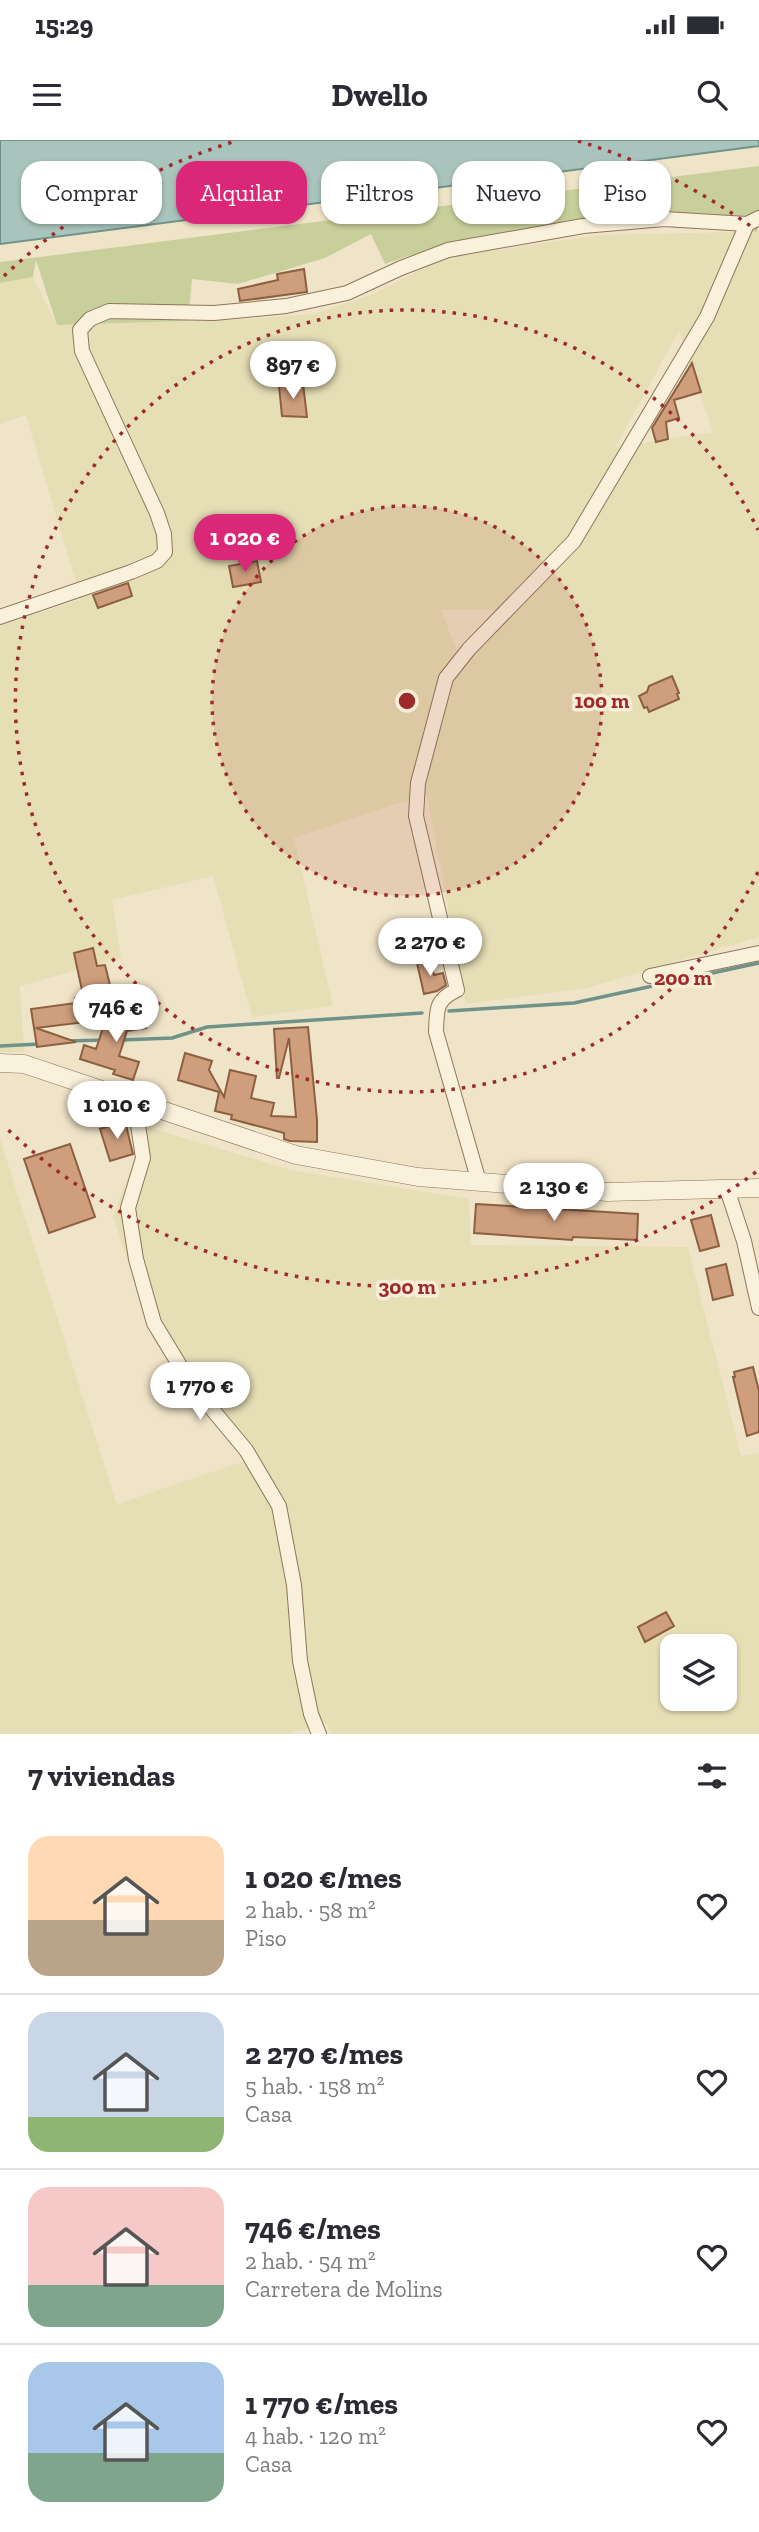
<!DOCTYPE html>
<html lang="es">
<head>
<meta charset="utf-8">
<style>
	:root { --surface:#fff; --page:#f2f2f3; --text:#2b2b33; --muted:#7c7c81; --line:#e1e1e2; --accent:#db2777 }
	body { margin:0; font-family:"Zilla Slab",serif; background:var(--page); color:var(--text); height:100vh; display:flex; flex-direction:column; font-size:26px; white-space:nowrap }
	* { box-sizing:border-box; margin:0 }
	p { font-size:23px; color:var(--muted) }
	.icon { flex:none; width:38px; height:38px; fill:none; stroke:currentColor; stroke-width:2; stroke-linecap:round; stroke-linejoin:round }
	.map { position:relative; height:1594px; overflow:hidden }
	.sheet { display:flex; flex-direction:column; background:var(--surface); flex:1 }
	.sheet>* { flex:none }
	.guide { position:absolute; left:21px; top:21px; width:718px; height:63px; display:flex; gap:14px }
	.fabs { position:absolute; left:660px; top:1494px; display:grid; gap:14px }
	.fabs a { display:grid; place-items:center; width:77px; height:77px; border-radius:14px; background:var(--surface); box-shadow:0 2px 5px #0004; font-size:35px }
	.price { position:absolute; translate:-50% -60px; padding:0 16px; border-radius:24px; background:#fff; color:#222; font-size:23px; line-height:46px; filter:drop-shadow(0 2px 4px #0008) }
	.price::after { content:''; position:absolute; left:50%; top:42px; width:21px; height:16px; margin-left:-10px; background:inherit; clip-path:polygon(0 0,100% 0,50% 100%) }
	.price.active { background:var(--accent); color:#fff }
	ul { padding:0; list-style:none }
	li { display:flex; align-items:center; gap:21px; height:175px; padding:0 28px }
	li+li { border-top:2px solid var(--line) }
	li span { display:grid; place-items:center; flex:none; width:196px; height:140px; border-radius:21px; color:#555 }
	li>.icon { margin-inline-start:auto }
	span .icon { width:84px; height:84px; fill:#fffc; stroke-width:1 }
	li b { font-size:30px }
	h2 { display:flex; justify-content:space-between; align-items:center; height:84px; padding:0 28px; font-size:30px }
	.tag { padding:0 24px; border-radius:21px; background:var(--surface); box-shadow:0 2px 5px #0004; font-size:24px; line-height:63px }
	.tag.active { background:var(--accent); color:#fff }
	.status { display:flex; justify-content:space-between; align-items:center; height:49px; padding:0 35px; background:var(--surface); direction:ltr }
	.status svg { height:19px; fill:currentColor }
	header { display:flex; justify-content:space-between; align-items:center; height:91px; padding:0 28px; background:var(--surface); font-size:32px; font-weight:700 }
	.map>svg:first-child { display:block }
	.farmland { fill:#e6deb5; fill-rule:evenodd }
	.green { fill:#c9cf9b }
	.water { fill:#a9c4bc; stroke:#6f938a; stroke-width:2 }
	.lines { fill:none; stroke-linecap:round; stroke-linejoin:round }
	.stream { stroke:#6f938a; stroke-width:3.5 }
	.building { fill:#cf9f7d; stroke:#8d5f41; stroke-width:2 }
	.minor-casing { stroke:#8d765c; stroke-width:16 }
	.tertiary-casing { stroke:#8d765c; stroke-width:19 }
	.minor { stroke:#faf1dc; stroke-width:14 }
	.tertiary { stroke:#faf1dc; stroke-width:18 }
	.ring { fill:none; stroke:#9e2a2b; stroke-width:3.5; stroke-dasharray:3.5 7 }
	.centre { fill:#9e2a2b; stroke:#f7eed8; stroke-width:3.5 }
	.ring-label { font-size:21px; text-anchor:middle; font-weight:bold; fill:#9e2a2b; stroke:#f7eed8; stroke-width:7; stroke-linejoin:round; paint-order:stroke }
</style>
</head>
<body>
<div class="status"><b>15:29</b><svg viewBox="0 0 49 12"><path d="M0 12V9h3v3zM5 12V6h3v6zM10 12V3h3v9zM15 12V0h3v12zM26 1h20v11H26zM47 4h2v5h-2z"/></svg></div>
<header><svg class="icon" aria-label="menu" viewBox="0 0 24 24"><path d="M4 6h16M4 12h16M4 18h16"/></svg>Dwello<svg class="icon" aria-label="search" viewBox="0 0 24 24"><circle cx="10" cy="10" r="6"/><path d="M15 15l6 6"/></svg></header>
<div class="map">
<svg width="759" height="1594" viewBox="0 0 759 1594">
	<rect width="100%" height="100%" fill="#f0e4c8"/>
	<!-- farmland -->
	<path class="farmland" d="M759,81V797L587,848L466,864L427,656L393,665L294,698L333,866L252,877L213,736L112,760L121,818L20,846L24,912H0V486L81,459L26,275L0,284V143L33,137L57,185L233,180L314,174L373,154L443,118L599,95L731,92ZM679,191L713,292L617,307L616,306ZM441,470H497L458,513Z
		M147,987L291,1030L469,1059L471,1105L688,1107L741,1316L759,1313V1594H331L327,1583L287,1594H0V999L117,1364L245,1321L154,1201L113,1076ZM672,1507H724V1559H672Z"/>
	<!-- green -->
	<path class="green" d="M759,26V71L748,76L674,73L569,80L513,95L411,115L385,124L371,94L325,118L238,144L192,139L188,181L57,185L36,120L33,137L0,143V122Z"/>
	<!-- water -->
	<path class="water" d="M0,0H759V6L0,104Z"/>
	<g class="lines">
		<!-- stream -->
		<path class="stream" d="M449,871L574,863L759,823
			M121,900L172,898L207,887L422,873
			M68,901L103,900
			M0,906L40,904"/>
	</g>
	<!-- building -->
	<path class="building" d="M304,129L307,152L240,161L238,149L278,140L277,134Z
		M692,223L701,252L674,260L679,278L666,282L668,299L656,302L652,288Z
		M303,244L307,277L282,276L279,246Z
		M257,421L261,442L233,447L229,426Z
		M128,443L132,456L98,468L93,455Z
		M672,536L679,553L677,554L679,559L649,572L647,567L644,568L639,556L647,552L649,546Z
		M93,808L97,826L105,825L111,849L83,855L74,813Z
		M430,820L434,835L443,833L446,845L437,851L424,854L417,823Z
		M91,856L94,881L36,888L76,902L37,907L31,869L76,863L75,858Z
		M144,871L146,888L127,891L119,916L139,922L133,940L113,934L115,930L80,919L84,905L96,909L107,876Z
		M308,887L317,980V1002L290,1001L284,999V993L231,979L232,975L215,971L219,952L178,940L185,913L212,921L209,930L224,957L230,930L256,936L251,958L274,963L271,976L296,977L289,898L279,938H277L274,889Z
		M125,981L133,1014L110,1021L100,989Z
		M70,1004L95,1077L49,1093L24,1019Z
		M476,1064L638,1074L637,1100L573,1097L572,1100L474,1093Z
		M711,1075L719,1106L700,1111L691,1080Z
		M726,1124L733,1155L713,1160L706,1129Z
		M753,1227L759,1251V1292L747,1296L733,1237H735L734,1232Z
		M666,1472L674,1486L645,1502L638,1487Z"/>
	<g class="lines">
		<!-- minor casing -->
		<g class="minor-casing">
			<path id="minor" d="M0,477L131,432L157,421L165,412L164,394L157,373L82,211L80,190L90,179L109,171L214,173L286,166L347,153L401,128L448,110L583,86L664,79L747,84
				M650,836L759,813
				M126,959L138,985L143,1018L128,1068L136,1119L154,1183L191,1244L246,1310L279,1366L294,1445L300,1521L311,1574L319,1594
				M479,1042L436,892C437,870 435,860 457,850L416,676L418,643L446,538L469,509L574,401L707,177L747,84L759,78
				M727,1049L744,1101L759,1168"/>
		</g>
		<!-- tertiary casing -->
		<g class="tertiary-casing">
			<path id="tertiary" d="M0,923L24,924L296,1015L418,1037L608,1052L759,1048"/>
		</g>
		<!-- minor -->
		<use href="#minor" class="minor"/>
		<!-- tertiary -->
		<use href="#tertiary" class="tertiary"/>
	</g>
	<!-- distance rings -->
	<circle cx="407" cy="561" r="195" fill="#9e2a2b" fill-opacity=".12"/>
	<g class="ring">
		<circle cx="407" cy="561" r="195"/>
		<path d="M758 732A391 391 0 1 1 758 390"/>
		<path d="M756 1032A586 586 0 0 1 4 986M4 136A586 586 0 0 1 236 1M578 1A586 586 0 0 1 756 90"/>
	</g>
	<circle cx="407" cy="561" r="10" class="centre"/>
	<g class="ring-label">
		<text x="602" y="568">100 m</text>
		<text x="683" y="845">200 m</text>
		<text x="407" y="1154">300 m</text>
	</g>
</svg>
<div class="fabs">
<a><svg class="icon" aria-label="layers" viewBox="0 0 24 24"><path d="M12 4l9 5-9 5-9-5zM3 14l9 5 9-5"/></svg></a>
</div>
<b class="price" style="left:293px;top:261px">897 €</b>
<b class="price active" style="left:245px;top:434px">1 020 €</b>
<b class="price" style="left:430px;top:838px">2 270 €</b>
<b class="price" style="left:116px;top:904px">746 €</b>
<b class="price" style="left:117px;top:1001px">1 010 €</b>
<b class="price" style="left:554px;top:1083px">2 130 €</b>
<b class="price" style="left:200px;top:1282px">1 770 €</b>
<div class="guide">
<a class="tag">Comprar</a>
<a class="tag active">Alquilar</a>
<a class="tag">Filtros</a>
<a class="tag">Nuevo</a>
<a class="tag">Piso</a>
</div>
</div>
<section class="sheet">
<h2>7 viviendas<svg class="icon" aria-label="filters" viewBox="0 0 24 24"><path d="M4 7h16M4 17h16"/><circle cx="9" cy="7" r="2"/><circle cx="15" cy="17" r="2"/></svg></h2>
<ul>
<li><span style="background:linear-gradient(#ffd9b3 60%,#b9a48a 0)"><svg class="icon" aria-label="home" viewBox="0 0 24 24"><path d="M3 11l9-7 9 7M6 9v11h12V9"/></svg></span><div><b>1 020 €/mes</b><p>2 hab. · 58 m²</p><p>Piso</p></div><svg class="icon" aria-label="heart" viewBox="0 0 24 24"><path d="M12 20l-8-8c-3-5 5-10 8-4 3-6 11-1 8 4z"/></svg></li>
<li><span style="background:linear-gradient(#c9d6e8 75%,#8fb573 0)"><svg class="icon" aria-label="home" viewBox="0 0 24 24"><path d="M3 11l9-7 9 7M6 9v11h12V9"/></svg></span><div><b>2 270 €/mes</b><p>5 hab. · 158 m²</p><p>Casa</p></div><svg class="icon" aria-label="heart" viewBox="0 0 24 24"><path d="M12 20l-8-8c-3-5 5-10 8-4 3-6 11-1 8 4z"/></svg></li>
<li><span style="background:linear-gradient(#f6c9c9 70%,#7fa58c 0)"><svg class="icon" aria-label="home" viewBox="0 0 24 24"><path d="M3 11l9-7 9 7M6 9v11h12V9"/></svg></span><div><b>746 €/mes</b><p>2 hab. · 54 m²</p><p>Carretera de Molins</p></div><svg class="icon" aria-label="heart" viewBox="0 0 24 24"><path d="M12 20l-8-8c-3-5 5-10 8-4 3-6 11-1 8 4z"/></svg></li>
<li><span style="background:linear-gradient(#a9c7e8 65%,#7fa58c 0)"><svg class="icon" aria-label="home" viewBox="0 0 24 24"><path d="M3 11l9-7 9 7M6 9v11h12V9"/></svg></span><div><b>1 770 €/mes</b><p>4 hab. · 120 m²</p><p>Casa</p></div><svg class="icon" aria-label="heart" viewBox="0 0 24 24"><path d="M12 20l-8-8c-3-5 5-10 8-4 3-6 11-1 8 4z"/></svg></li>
</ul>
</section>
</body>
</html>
